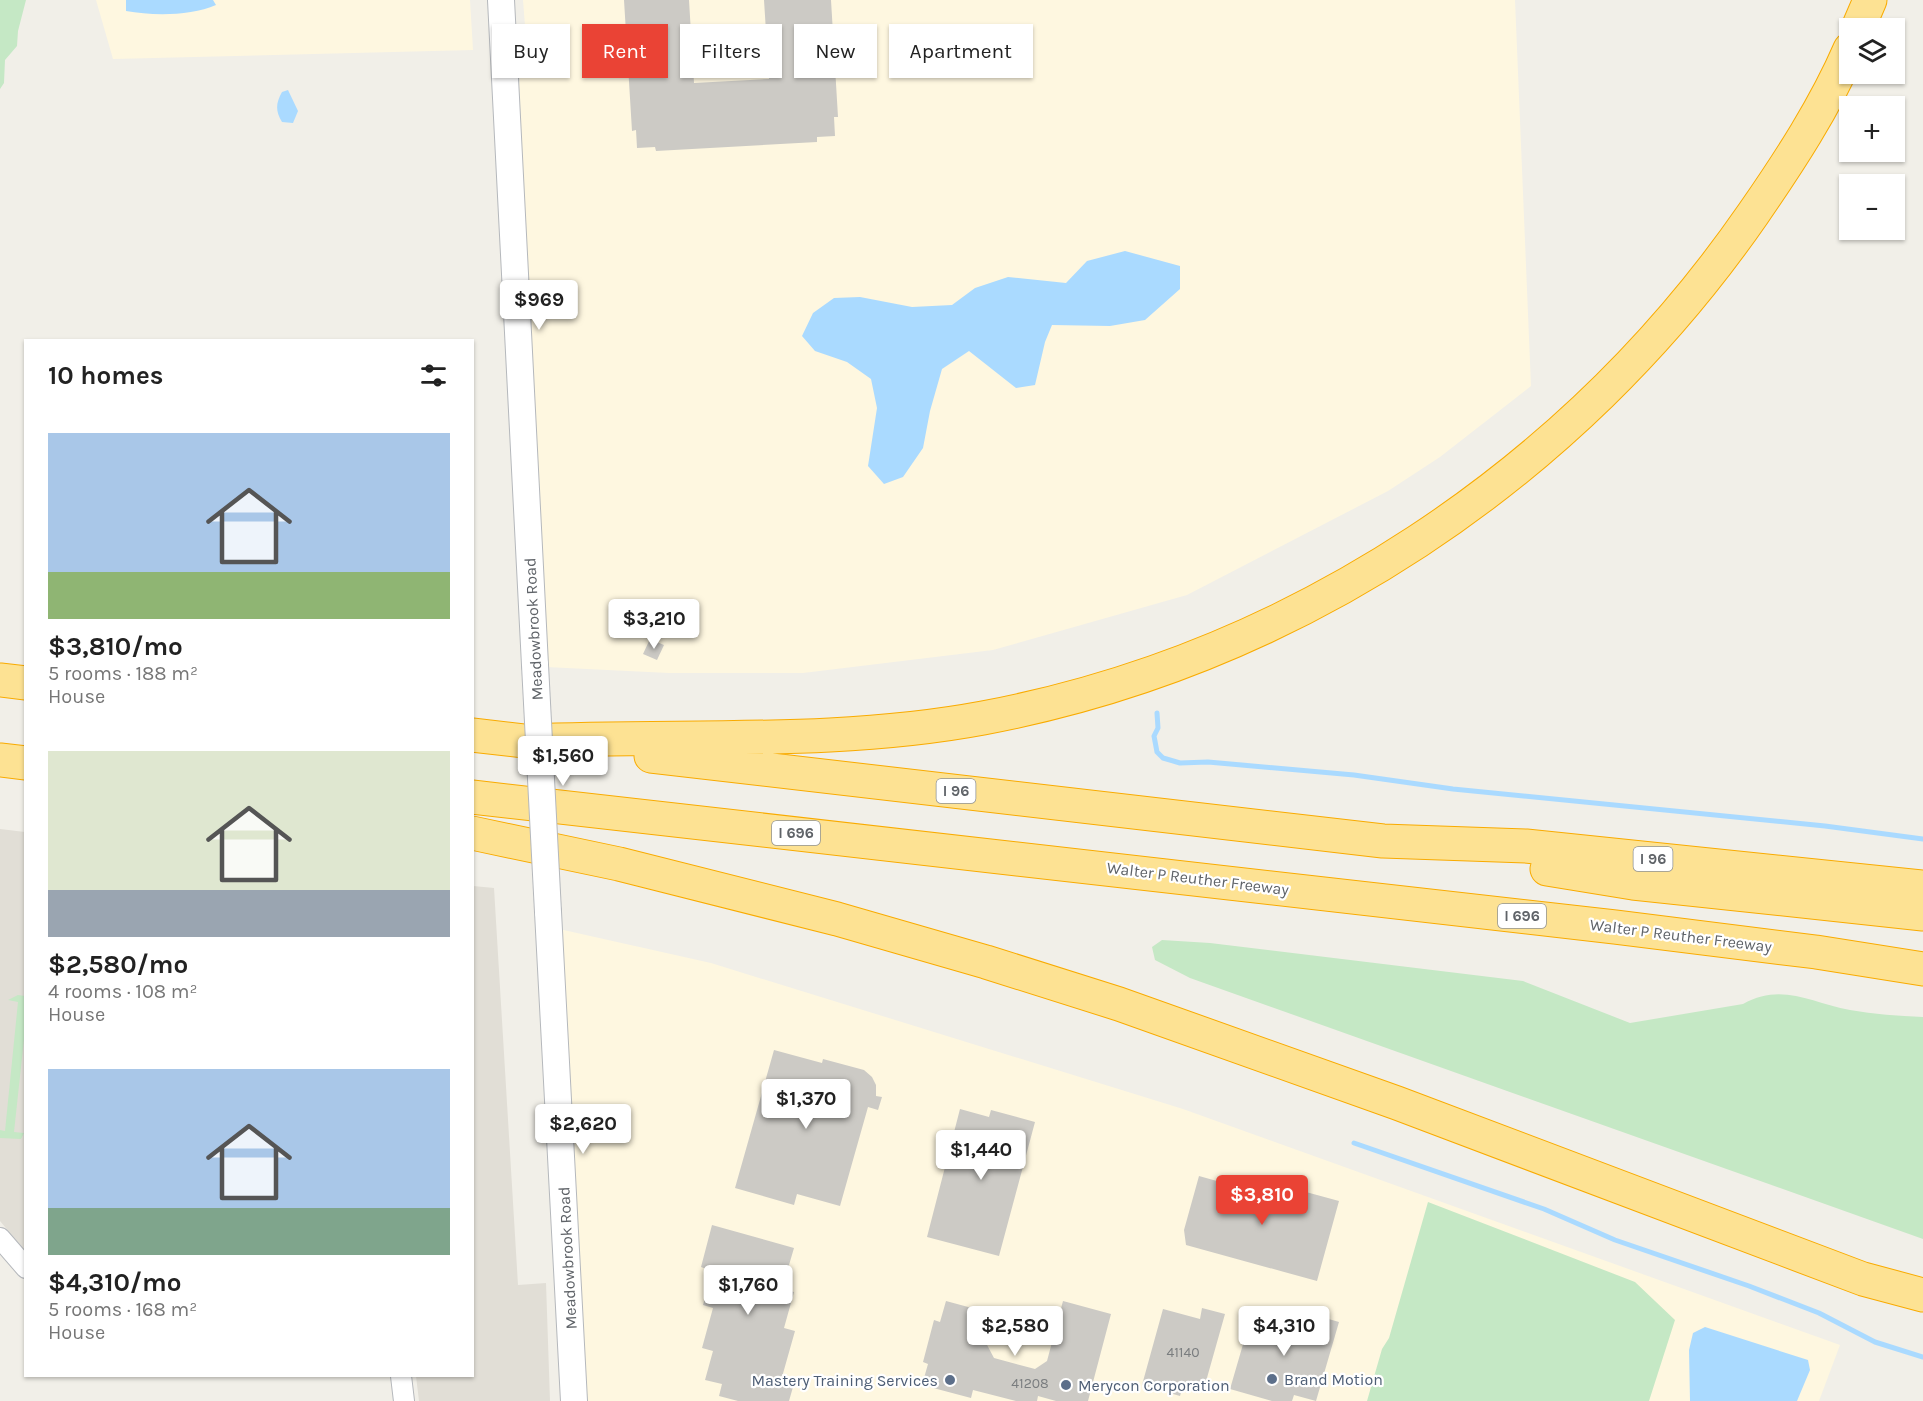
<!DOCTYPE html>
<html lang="en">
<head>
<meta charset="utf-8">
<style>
	:root { --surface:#fff; --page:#f6f6f6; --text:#222; --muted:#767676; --accent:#ea4335 }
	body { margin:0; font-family:Karla,sans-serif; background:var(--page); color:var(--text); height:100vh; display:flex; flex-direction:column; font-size:22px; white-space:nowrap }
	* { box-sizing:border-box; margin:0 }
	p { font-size:20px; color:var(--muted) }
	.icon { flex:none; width:33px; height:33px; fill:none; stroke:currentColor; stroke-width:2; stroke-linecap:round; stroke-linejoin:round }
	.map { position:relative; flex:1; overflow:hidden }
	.panel { position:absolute; left:24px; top:339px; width:450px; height:1038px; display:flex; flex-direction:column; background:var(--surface); border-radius:0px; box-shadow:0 2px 4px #0004 }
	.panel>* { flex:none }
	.hud { position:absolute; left:492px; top:24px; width:570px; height:54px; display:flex; gap:12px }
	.buttons { position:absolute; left:1839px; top:18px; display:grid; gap:12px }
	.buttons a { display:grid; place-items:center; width:66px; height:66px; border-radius:0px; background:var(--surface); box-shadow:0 2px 4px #0004; font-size:30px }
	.price { position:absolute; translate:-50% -51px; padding:0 14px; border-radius:6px; background:#fff; color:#222; font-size:20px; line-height:39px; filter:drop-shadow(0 2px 3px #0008) }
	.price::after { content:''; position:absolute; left:50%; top:36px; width:18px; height:14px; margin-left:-9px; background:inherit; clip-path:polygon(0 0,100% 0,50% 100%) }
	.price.on { background:var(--accent); color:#fff }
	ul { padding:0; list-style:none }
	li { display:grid; align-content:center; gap:12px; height:318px; padding:0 24px }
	li span { display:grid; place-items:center; height:186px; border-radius:0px; color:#555 }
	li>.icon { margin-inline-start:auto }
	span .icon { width:108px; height:108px; fill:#fffc; stroke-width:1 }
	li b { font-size:26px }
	h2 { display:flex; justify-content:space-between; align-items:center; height:72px; padding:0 24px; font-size:26px }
	.chip { padding:0 21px; border-radius:0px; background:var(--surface); box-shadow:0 2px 4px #0004; font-size:21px; line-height:54px }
	.chip.on { background:var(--accent); color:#fff }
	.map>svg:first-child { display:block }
	.commercial { fill:#fef7e0 }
	.education { fill:#e1ded6 }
	.green { fill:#c5e8c5 }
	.water { fill:#aadaff }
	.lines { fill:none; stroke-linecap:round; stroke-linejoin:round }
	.stream { stroke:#aadaff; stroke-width:5 }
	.building { fill:#cccac5 }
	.minor-casing { stroke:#b5b8bc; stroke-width:22 }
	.tertiary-casing { stroke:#b5b8bc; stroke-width:28 }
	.motorway-casing { stroke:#f9ab00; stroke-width:35 }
	.minor { stroke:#fff; stroke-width:20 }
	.tertiary { stroke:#fff; stroke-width:26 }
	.motorway { stroke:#fde293; stroke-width:33 }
	.tertiary-bridge-casing { stroke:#b5b8bc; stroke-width:28; stroke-linecap:butt }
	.tertiary-bridge { stroke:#fff; stroke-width:26 }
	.service-dot { fill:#5c6f8a; stroke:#fff; stroke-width:2 }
	.labels { text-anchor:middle; stroke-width:4.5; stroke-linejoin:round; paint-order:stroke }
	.number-label { font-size:14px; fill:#7a7d7f }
	.shield { fill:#fff; stroke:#8f9295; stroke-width:1.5 }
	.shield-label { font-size:15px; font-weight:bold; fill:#5f6368 }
	.street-label { font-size:16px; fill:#5f6368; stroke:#fff }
	.service-label { font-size:16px; fill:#4e5e75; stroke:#fff; text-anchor:start }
</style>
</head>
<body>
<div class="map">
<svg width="1923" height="1401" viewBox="0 0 1923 1401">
	<rect width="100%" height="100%" fill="#f1efe8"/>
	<!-- commercial -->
	<path class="commercial" d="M96,0H470L473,50L113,59Z
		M523,0H1515L1531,386L1440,457L1388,491L1187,595L993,650L803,673H669L546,667L519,84L526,39Z
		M559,929L711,963L1183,1109L1840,1345L1819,1401H588L584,1372Z"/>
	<!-- education -->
	<path class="education" d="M0,829L25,832V1251L0,1221Z
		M473,886L494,888L518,1285L546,1283L550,1401H419L416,1376H472Z"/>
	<!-- green -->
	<path class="green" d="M0,0H26L18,31L17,46L5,60L4,83L0,89Z
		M1162,940L1210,943L1523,981L1630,1023L1743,1004C1782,982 1811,1003 1850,1010C1874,1014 1898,1016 1923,1017V1239L1190,978L1155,960L1152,947Z
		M18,995L25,996V1030L14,1132L24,1133L21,1139L0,1138V1130L5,1131L18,1002L8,1000Z
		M1428,1202L1635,1282L1675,1320L1649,1401H1367L1382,1349L1389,1338Z"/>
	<!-- water -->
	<path class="water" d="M126,0H213L216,5C191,16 153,16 126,11Z
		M288,90L298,111L293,123L282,122C275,110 276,103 282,92Z
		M1125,251L1180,266V289L1145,320L1110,326L1052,325L1045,342L1035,385L1016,388L969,351L942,369L930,411L923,448L903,477L884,484L868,466L877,408L871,379L847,362L815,351L802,336L813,313L834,298L860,297L912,307L952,305L975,288L1008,277L1066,283L1087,261Z
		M1705,1327L1808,1360L1810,1370L1797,1401H1690L1689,1350L1693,1333Z"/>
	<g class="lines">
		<!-- stream -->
		<path class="stream" d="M1157,713L1158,728L1154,736L1157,752L1163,758L1180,763L1208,762L1354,775L1453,789L1825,826L1923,839
			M1354,1143L1544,1209L1615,1240L1749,1286L1819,1313L1875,1342L1923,1357"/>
	</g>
	<!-- building -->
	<path class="building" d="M624,0H689L694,83L769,79L764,0H831L838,117H834L835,136L817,137V142L656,151L655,147L637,148L636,130L632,131Z
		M650,639L664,645L657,660L643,654Z
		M774,1050L822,1063L823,1059L864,1070L872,1077L876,1085V1096L882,1097L878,1110L868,1107L840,1206L797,1194L794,1205L735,1188Z
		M960,1109L989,1117L991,1110L1035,1122L999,1256L927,1237Z
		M1199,1176L1256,1192L1258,1185L1293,1195L1295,1189L1339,1201L1317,1281L1186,1245L1184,1230Z
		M712,1225L794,1248L782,1289L794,1292L784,1328L795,1331L782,1377L795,1380L789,1401H738L719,1396L722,1384L705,1380L713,1351L702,1348L713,1308L703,1305L712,1271L701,1267Z
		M946,1301L994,1314L986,1343L994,1358L1035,1369L1047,1361L1063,1301L1111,1314L1088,1401H1056L1038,1396L1037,1401H1016L973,1390L971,1398L922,1385L928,1364L923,1362L934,1320L940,1322Z
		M1202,1308L1225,1314L1203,1392L1183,1386L1180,1396L1142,1385L1163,1309L1200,1319Z
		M1253,1310L1298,1324L1301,1311L1339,1322L1316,1401L1294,1395L1292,1401H1272L1230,1389Z"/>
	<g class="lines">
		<!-- minor casing -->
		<g class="minor-casing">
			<path id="minor" d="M0,1238L26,1268
				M401,1376L404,1401"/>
		</g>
		<!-- tertiary casing -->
		<g class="tertiary-casing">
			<path id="tertiary" d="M501,0L535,665
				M548,912L574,1401"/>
		</g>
		<!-- motorway casing -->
		<g class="motorway-casing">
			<path id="motorway" d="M1858,28L1870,0
				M0,680L26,683
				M472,735L549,744
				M529,741C681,734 833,746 983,718C1295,659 1573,474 1753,214C1789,162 1825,107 1850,49
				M651,756L1383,841L1526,846L1923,887
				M0,760L26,763
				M472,797L1615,927L1816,952L1923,969
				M472,833L619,864L837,919L986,962L1119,1004L1397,1103L1863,1279L1923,1295
				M1547,869L1633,883L1923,914"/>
		</g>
		<!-- minor -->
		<use href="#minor" class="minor"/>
		<!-- tertiary -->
		<use href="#tertiary" class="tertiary"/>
		<!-- motorway -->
		<use href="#motorway" class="motorway"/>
		<!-- tertiary-bridge casing -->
		<g class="tertiary-bridge-casing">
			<path id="tertiary-bridge" d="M535,665L548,912"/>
		</g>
		<!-- tertiary-bridge -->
		<use href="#tertiary-bridge" class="tertiary-bridge"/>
	</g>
	<!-- markers -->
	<g class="service-dot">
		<circle cx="1272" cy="1379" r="6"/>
		<circle cx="950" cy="1380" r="6"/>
		<circle cx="1066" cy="1385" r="6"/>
	</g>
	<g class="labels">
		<!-- number labels -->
		<g class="number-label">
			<text x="1183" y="1357">41140</text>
			<text x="1030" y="1388">41208</text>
		</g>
		<!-- shield labels -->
		<g class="shield">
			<rect x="936.5" y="779" width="39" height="24" rx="4.5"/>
			<rect x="772" y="821" width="48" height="24" rx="4.5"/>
			<rect x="1633.5" y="847" width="39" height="24" rx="4.5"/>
			<rect x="1498" y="904" width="48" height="24" rx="4.5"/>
		</g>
		<g class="shield-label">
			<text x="956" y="796">I 96</text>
			<text x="796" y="838">I 696</text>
			<text x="1653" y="864">I 96</text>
			<text x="1522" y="921">I 696</text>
		</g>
		<!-- street labels -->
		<g class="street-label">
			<text transform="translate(533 629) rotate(-93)" y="6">Meadowbrook Road</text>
			<text transform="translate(1198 878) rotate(7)" y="6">Walter P Reuther Freeway</text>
			<text transform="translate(1681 935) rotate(7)" y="6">Walter P Reuther Freeway</text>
			<text transform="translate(567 1258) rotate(-93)" y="6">Meadowbrook Road</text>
		</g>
		<!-- service labels -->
		<g class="service-label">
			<text x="1284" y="1385">Brand Motion</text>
			<text x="938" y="1386" text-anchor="end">Mastery Training Services</text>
			<text x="1078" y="1391">Merycon Corporation</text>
		</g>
	</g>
</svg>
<div class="buttons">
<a><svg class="icon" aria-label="layers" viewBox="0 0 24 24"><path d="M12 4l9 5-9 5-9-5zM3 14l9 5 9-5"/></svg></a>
<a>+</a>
<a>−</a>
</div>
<b class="price" style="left:539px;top:331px">$969</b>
<b class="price" style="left:654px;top:650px">$3,210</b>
<b class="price" style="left:563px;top:787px">$1,560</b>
<b class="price" style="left:806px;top:1130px">$1,370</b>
<b class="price" style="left:583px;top:1155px">$2,620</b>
<b class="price" style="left:981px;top:1181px">$1,440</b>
<b class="price on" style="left:1262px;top:1226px">$3,810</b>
<b class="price" style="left:748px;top:1316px">$1,760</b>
<b class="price" style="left:1015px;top:1357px">$2,580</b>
<b class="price" style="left:1284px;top:1357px">$4,310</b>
<div class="hud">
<a class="chip">Buy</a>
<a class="chip on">Rent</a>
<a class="chip">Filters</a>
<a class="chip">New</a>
<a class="chip">Apartment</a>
</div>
<section class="panel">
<h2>10 homes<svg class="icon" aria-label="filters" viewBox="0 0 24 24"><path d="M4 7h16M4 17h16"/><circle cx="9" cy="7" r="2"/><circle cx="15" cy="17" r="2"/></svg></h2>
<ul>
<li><span style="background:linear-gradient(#a9c7e8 75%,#8fb573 0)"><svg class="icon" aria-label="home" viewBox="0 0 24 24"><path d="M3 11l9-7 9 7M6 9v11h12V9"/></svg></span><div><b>$3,810/mo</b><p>5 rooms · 188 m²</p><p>House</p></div></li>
<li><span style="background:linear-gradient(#dfe7d0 75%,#9aa5b1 0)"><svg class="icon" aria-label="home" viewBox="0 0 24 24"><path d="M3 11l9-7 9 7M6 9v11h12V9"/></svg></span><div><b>$2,580/mo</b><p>4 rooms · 108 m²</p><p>House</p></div></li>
<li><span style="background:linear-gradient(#a9c7e8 75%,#7fa58c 0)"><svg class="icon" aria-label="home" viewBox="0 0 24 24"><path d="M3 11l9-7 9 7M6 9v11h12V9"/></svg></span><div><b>$4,310/mo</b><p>5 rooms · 168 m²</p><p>House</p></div></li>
</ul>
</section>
</div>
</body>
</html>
